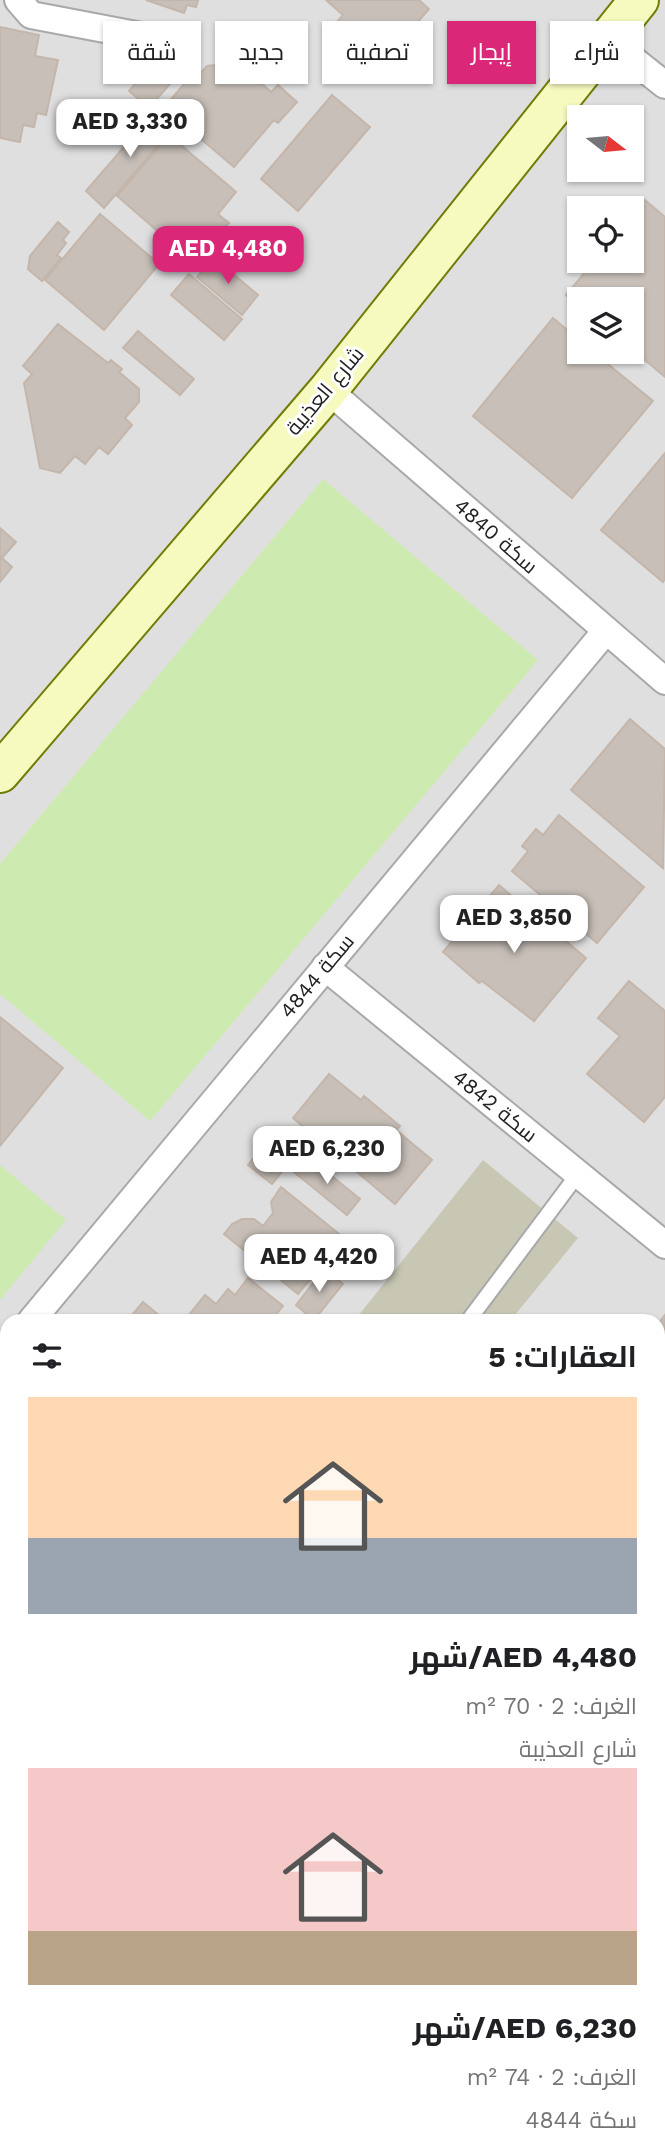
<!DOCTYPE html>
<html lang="ar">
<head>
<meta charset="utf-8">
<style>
	:root { --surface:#fff; --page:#f2f2f2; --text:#202124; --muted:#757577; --accent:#db2777 }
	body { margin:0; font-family:"Work Sans",Cairo,sans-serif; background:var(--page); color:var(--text); direction:rtl; height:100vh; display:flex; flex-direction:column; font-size:26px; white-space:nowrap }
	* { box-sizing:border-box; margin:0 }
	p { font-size:23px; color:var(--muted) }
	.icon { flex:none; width:38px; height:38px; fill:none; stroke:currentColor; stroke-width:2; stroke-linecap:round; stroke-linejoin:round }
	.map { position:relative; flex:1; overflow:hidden; direction:ltr }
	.panel { position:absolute; left:0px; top:1314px; width:665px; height:842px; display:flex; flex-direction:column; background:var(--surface); border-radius:21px 21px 0 0; box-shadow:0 2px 5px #0004; direction:rtl }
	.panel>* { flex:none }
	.guide { position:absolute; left:21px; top:21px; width:623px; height:63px; direction:rtl; display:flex; gap:14px }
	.needle { width:46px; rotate:106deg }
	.tools { position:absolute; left:567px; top:105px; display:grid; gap:14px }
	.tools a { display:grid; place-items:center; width:77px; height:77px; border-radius:0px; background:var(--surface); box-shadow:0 2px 5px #0004; font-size:35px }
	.price { position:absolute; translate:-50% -60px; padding:0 16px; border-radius:14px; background:#fff; color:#222; font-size:23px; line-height:46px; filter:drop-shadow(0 2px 4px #0008) }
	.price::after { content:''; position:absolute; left:50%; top:42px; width:21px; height:16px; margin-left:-10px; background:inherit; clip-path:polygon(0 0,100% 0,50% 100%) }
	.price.active { background:var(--accent); color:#fff }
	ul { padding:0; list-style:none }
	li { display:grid; align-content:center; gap:14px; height:371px; padding:0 28px }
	li span { display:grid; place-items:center; height:217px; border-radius:0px; color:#555 }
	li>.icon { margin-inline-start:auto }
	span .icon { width:126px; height:126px; fill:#fffc; stroke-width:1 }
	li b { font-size:30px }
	h2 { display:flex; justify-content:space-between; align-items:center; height:84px; padding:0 28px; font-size:30px }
	.chip { padding:0 24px; border-radius:0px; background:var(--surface); box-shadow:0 2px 5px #0004; font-size:24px; line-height:63px }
	.chip.active { background:var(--accent); color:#fff }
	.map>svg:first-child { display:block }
	.residential { fill:#e0dfdf; fill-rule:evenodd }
	.construction { fill:#c7c7b4 }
	.grass { fill:#cdebb0 }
	.building { fill:#c7bfb8; stroke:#c4b6ab; stroke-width:2 }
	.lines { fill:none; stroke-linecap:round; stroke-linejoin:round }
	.lane-casing { stroke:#a9a9a9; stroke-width:18 }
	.street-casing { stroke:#a9a9a9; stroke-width:30 }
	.secondary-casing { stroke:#707d05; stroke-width:42 }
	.lane { stroke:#fff; stroke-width:14 }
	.street { stroke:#fff; stroke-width:26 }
	.secondary { stroke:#f7fabf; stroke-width:38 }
	.labels { text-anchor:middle; stroke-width:6; stroke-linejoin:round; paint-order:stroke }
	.street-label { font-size:21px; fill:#222; stroke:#fff }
</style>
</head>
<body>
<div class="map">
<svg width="665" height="2155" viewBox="0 0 665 2155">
	<rect width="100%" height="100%" fill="#f2efe9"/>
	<!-- residential -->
	<path class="residential" d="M0,0H665V2155H0ZM579,117H632V170H579ZM579,208H632V261H579ZM579,299H632V352H579ZM7,1321H658V2149H7Z"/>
	<!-- construction -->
	<path class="construction" d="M483,1160L578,1238L510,1321H354Z
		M0,1457L7,1471V1549L0,1552Z"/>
	<!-- grass -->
	<path class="grass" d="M323,479L538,660L150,1121L0,994V864Z
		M0,1165L66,1220L0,1300Z"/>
	<!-- building -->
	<path class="building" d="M146,0H198L196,7L187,5L184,13Z
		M326,0H419L429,9L410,31L401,23L387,40L380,34L373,42L358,28L352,35L337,22L343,15Z
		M0,27L39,35L35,56L58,60L46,115L37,113L34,127L23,125L20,142L0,138Z
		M170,43L190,61L149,108L129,91Z
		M216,65L245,74L253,83L257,79L271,92L278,85L297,102L278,123L274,120L234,167L187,127L190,124L167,104L190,77L193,81L207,66Z
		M332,95L370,127L298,211L261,179Z
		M155,111L174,127L104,208L86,191Z
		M169,135L236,192L218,214L229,223L214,239L204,231L184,254L117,196Z
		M645,200L665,217V377L632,349V299H579V306L566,295L594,261H632V215Z
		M100,214L159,264L104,330L45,280Z
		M58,222L69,232L63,240L66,243L57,255L61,258L42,281L28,269L30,256Z
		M213,257L258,295L242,315L197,277Z
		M189,274L242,319L224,340L171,295Z
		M553,318L579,340V352H593L653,401L572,498L473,416Z
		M58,324L108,363L111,360L122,369L119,372L139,389V402L125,418L132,425L108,454L99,447L85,464L75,456L60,473L40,468L24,383L32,374L23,366Z
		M138,331L194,379L180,395L123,348Z
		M665,453V579L663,582L601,530Z
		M0,528L16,542L2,558L12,567L0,582Z
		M630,719L665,749L663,868L571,790Z
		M559,815L644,887L597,943L512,871L528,851L522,846L536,829L543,835Z
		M499,885L521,904L515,912L546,938L553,930L586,958L534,1021L482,981L479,983L443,952Z
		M629,981L665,1011V1097L644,1122L587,1074L620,1036L598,1018Z
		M0,1017L63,1068L0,1146Z
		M329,1074L361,1100L364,1096L400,1126L396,1130L432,1160L395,1204L293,1118Z
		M289,1127L309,1144L291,1168L269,1151Z
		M262,1147L286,1167L272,1184L248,1165Z
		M307,1156L360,1199L347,1215L294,1172Z
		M281,1187L344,1238L298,1294L224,1234L232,1224L242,1219H254L263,1226L273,1213L271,1202Z
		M324,1269L343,1284L314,1320L296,1305Z
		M248,1278L283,1306L271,1321H184L205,1295L216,1304L228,1289L235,1295Z
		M143,1302L161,1317L158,1321H127Z
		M665,1315V1374L658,1383V1324Z
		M665,1425V1546L658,1544V1451Z
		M7,1581V1661L0,1665V1585Z
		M658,1581L661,1636H658Z
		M658,1683L660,1692H665V1769H658Z
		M7,1696V1782L0,1786V1700Z
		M7,1793V1822L0,1826V1797Z
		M0,1998L7,2018V2076L0,2083Z
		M658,2044H665V2070H659Z
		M49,2149H65V2154L91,2152V2155H27L50,2153Z
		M248,2149H297V2154L317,2152V2155H248Z
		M343,2149H421L422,2155H343Z
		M448,2149H516V2155H448Z"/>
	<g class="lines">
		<!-- lane casing -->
		<g class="lane-casing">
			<path id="lane" d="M468,1321L578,1174"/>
		</g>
		<!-- street casing -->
		<g class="street-casing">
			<path id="street" d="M18,0L31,15L173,42
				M607,39L665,85
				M328,390L665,681
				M325,967L665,1245
				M31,1321L605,632
				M0,1359L7,1350
				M0,1375L7,1387
				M658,1875L665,1874
				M622,2149V2155"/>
		</g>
		<!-- secondary casing -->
		<g class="secondary-casing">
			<path id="secondary" d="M0,773L328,390L639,0"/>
		</g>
		<!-- lane -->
		<use href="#lane" class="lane"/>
		<!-- street -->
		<use href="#street" class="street"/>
		<!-- secondary -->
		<use href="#secondary" class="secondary"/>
	</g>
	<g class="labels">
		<!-- street labels -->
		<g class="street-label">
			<text transform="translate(325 391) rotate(-50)" y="7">شارع العذيبة</text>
			<text transform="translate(496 536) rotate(41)" y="7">سكة 4840</text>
			<text transform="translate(317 976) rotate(-50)" y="7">سكة 4844</text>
			<text transform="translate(495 1106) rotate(39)" y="7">سكة 4842</text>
		</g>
	</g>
</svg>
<div class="tools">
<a><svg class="needle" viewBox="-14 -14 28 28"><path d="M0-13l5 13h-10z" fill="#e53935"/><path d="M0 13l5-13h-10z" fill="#757577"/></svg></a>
<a><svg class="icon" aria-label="locate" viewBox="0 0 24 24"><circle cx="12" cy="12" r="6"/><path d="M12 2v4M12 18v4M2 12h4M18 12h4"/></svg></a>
<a><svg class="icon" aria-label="layers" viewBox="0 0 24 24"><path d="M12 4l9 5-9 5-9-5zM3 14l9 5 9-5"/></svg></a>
</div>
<b class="price" style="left:130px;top:159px">AED 3,330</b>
<b class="price active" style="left:228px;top:286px">AED 4,480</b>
<b class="price" style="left:514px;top:955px">AED 3,850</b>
<b class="price" style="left:327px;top:1186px">AED 6,230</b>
<b class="price" style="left:319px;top:1294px">AED 4,420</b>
<div class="guide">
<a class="chip">شراء</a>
<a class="chip active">إيجار</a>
<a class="chip">تصفية</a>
<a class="chip">جديد</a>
<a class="chip">شقة</a>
</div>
<section class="panel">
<h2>العقارات: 5<svg class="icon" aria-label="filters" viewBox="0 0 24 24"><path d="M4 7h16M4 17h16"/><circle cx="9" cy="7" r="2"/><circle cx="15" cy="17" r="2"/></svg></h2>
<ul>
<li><span style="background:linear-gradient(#ffd9b3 65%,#9aa5b1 0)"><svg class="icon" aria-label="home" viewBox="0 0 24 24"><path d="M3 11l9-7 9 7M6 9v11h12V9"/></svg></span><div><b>AED 4,480/شهر</b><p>الغرف: 2 · 70 m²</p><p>شارع العذيبة</p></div></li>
<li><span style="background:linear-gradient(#f6c9c9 75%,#b9a48a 0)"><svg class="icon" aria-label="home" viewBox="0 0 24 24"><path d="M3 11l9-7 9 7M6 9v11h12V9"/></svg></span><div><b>AED 6,230/شهر</b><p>الغرف: 2 · 74 m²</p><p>سكة 4844</p></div></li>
</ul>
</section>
</div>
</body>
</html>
